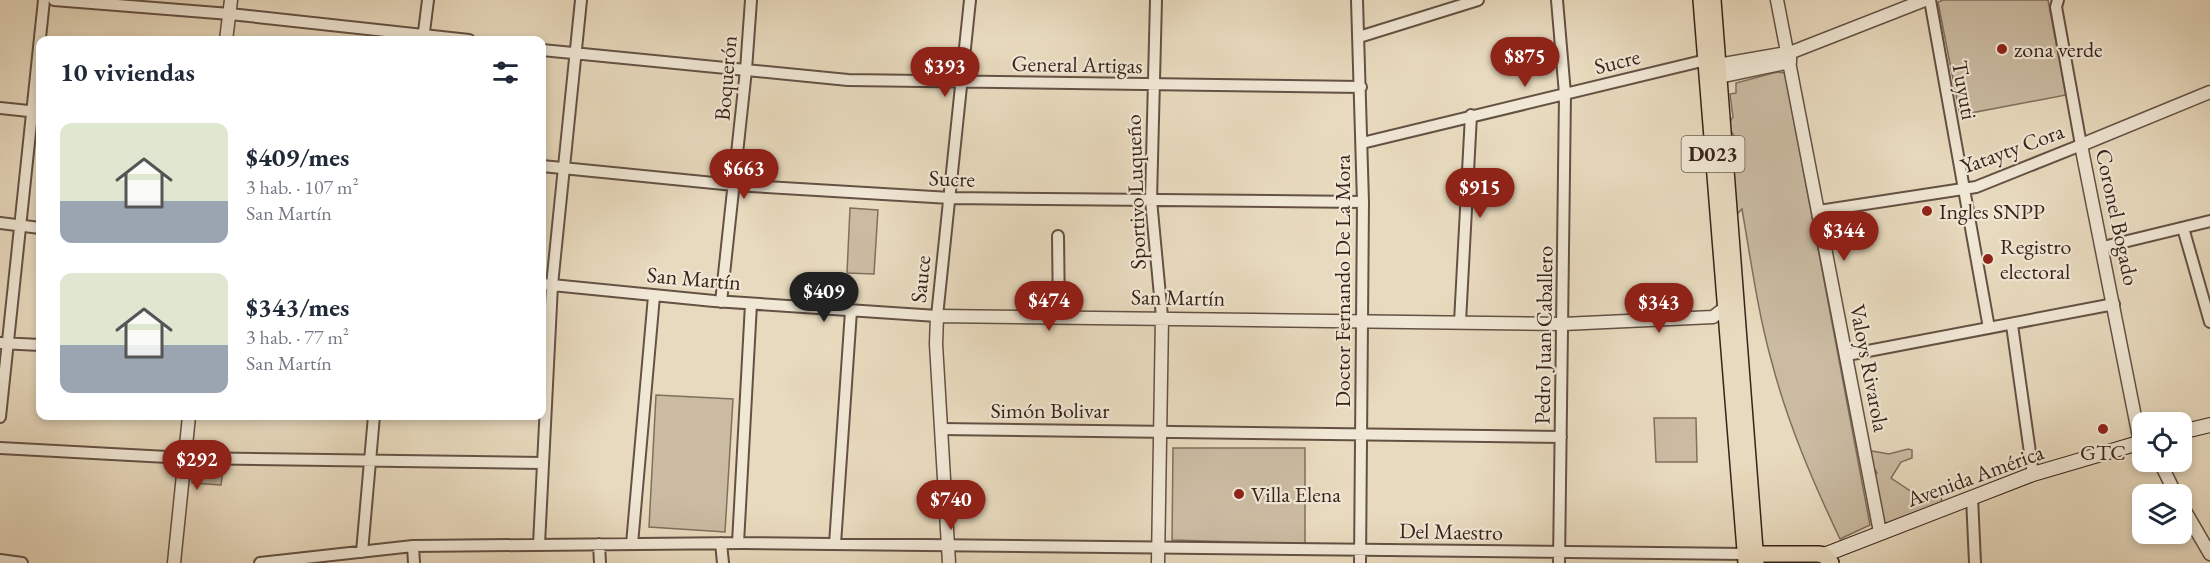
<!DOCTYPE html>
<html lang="es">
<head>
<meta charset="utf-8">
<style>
	:root { --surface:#fff; --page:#f2f2f3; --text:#1f2937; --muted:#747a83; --accent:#8f2418 }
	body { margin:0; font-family:"EB Garamond",serif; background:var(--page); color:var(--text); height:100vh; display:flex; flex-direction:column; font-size:22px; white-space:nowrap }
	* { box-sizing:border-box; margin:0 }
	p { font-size:20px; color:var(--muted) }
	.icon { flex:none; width:33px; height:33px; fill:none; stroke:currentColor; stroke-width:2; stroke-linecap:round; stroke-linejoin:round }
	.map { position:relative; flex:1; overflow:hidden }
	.details { position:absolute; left:36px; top:36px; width:510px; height:384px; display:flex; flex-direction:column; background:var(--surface); border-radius:12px; box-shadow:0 3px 9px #0003 }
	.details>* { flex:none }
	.controls { position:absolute; left:2132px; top:412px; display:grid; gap:12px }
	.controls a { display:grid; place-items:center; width:60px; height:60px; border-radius:12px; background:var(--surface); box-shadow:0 3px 9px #0003; font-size:30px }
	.price { position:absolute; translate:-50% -51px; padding:0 14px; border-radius:21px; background:var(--accent); color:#fff; font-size:20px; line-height:39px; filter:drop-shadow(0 2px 3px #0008) }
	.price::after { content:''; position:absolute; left:50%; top:36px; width:18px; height:14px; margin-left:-9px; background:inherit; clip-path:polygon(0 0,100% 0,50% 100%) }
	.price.on { background:#222; color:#fff }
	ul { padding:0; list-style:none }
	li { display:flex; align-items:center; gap:18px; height:150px; padding:0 24px }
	li span { display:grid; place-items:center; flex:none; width:168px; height:120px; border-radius:12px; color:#555 }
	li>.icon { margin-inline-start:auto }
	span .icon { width:72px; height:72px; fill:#fffc; stroke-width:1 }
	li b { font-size:26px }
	h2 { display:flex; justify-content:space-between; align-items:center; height:72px; padding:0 24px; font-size:26px }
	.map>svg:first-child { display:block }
	.green { fill:#cabba2; stroke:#816f5e; stroke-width:1.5 }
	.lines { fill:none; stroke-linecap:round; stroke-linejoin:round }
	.minor-casing { stroke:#645144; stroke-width:14 }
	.tertiary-casing { stroke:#645144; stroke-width:15 }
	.secondary-casing { stroke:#38231b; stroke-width:16 }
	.primary-casing { stroke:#38231b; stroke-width:18 }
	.minor { stroke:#f0e7d5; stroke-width:10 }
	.tertiary { stroke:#f0e7d5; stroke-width:12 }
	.secondary { stroke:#f0e7d5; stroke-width:14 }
	.primary { stroke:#e8dabe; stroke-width:15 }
	.poi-dot { fill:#8f2418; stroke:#f0e7d5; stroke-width:2 }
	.labels { text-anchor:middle; stroke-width:4.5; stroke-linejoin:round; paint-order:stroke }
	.shield { fill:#f0e7d5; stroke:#6f5e53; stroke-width:1.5 }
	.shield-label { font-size:21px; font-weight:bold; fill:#38231b }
	.poi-label { font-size:22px; fill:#38231b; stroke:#f0e7d5; text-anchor:start }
	.street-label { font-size:22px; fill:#38231b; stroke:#f0e7d5 }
</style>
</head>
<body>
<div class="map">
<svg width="2210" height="563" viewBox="0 0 2210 563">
	<rect width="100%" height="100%" fill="#e8dabe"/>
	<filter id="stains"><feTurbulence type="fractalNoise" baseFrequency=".00333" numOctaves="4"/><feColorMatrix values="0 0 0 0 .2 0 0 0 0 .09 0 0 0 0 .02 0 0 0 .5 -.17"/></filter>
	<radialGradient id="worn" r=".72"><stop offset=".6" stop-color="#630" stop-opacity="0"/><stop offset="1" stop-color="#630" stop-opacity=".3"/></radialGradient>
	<!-- green -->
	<path class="green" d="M1943,0H2048L2066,95L1960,115L1938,2Z
		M1777,72L1785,73L1870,525L1840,539C1813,482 1788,424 1772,363C1758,313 1751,261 1742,209L1736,215L1729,146L1735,137L1727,126L1733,117L1730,94L1736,93V83Z
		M850,208L878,210L874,274L847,273Z
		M656,395L733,399L725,532L649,527Z
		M1654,418H1696L1697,462H1656Z
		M1173,448H1305V544L1172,540Z
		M1908,449L1912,450V458L1901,462L1891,478L1921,498L1929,490L1934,492L1936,497L1941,496L1942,504L1883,525L1874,476L1877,473L1869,460L1866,450L1889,454Z
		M193,465L223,468L221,485L192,483Z"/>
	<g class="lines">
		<!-- minor casing -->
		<g class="minor-casing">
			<path id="minor" d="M54,0L230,14L469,40
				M1156,0L1151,200L1162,317
				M1357,0L1363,202L1360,563
				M1557,0L1565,94L1559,563
				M1930,0L1989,328
				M1359,37L1478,0
				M423,40L428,0
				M542,50L848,80L1361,87
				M0,108L38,112
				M1362,143L1706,60
				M542,166L734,185L950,198L1363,202
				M1819,211L1976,187L2081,145L2056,7L2058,0
				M0,223L40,228
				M2183,228L2210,322
				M1058,236L1059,317
				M2103,247L2210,221
				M542,284L714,301L937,316L970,0
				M721,302L746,70L751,0
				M1460,322L1471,115
				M2012,325L2033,474
				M0,343L40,345
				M1847,355L2114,304
				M0,417L44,0
				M941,429L1561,437
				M0,448L186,458L543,463
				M1972,497L1975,563
				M721,543L723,563
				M738,543L751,304
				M539,544L552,285L581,0
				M599,544L600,563
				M632,544L654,296
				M835,544L851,311
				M413,546L414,563
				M362,552L374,416
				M0,560L22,563
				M260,563L413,546L743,543L1745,554"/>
		</g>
		<!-- tertiary casing -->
		<g class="tertiary-casing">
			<path id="tertiary" d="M1777,0L1880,532
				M226,40L231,0
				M1710,62L1718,65L1792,52L1925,0
				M1713,70L1719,77L1790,62V56
				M2140,442L2081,145L2210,92
				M2160,462L2176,495
				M2181,504L2210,554
				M174,563L189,416
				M949,563L936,344L937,316L1563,324L1713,317L1730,304
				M1158,563L1162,317"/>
		</g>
		<!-- secondary casing -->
		<g class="secondary-casing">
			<path id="secondary" d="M2181,432L2210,425
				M1824,555L2033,474L2142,442"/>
		</g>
		<!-- primary casing -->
		<g class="primary-casing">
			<path id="primary" d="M1701,0L1746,563
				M1713,0L1756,563
				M1747,554H1818L1824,555L1831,563"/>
		</g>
		<!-- minor -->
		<use href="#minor" class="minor"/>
		<!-- tertiary -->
		<use href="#tertiary" class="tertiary"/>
		<!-- secondary -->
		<use href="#secondary" class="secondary"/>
		<!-- primary -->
		<use href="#primary" class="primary"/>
	</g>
	<!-- markers -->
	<g class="poi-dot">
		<circle cx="2002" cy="49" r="6"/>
		<circle cx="1927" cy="211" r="6"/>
		<circle cx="1988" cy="259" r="6"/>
		<circle cx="2103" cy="429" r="6"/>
		<circle cx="1239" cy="494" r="6"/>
	</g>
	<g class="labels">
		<!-- shield labels -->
		<rect class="shield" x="1681.5" y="136" width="63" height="36" rx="4.5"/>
		<g class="shield-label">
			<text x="1713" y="161">D023</text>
		</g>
		<!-- poi labels -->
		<g class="poi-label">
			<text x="2014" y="57">zona verde</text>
			<text x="1939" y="219">Ingles SNPP</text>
			<text x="2000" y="254">Registro<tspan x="2000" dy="25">electoral</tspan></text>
			<text x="2103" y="460" text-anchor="middle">GTC</text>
			<text x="1251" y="502">Villa Elena</text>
		</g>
		<!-- street labels -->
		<g class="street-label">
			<text transform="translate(1617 61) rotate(-14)" y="8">Sucre</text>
			<text transform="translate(1077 64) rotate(1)" y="8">General Artigas</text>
			<text transform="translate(725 78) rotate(-85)" y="8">Boquerón</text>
			<text transform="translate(1965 90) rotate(80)" y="8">Tuyuti</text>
			<text transform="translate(2012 148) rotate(-20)" y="8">Yatayty Cora</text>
			<text transform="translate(952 178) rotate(2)" y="8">Sucre</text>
			<text transform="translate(1135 192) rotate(-92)" y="8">Sportivo Luqueño</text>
			<text transform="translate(2118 217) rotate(78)" y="8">Coronel Bogado</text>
			<text transform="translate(694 278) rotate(5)" y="8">San Martín</text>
			<text transform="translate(920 279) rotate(-84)" y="8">Sauce</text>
			<text transform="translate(1342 281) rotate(-90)" y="8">Doctor Fernando De La Mora</text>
			<text transform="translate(1178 297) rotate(1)" y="8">San Martín</text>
			<text transform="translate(1543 335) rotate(-89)" y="8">Pedro Juan Caballero</text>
			<text transform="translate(1870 368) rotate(79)" y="8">Valoys Rivarola</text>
			<text x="1050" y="418">Simón Bolivar</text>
			<text transform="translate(1975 475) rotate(-20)" y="8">Avenida América</text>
			<text transform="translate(1451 531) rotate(1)" y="8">Del Maestro</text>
		</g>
	</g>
	<rect width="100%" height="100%" filter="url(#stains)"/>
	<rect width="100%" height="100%" fill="url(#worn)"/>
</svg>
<div class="controls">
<a><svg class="icon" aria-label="locate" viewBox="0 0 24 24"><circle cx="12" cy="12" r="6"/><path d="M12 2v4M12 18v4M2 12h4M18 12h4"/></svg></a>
<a><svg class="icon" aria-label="layers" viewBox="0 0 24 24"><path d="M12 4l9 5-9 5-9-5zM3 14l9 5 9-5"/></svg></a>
</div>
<b class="price" style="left:1525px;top:88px">$875</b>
<b class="price" style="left:945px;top:98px">$393</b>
<b class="price" style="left:744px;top:200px">$663</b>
<b class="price" style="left:1480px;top:219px">$915</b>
<b class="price" style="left:1844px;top:262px">$344</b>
<b class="price on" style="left:824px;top:323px">$409</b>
<b class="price" style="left:1049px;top:332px">$474</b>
<b class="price" style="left:1659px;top:334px">$343</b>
<b class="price" style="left:197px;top:491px">$292</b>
<b class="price" style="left:951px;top:531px">$740</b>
<section class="details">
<h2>10 viviendas<svg class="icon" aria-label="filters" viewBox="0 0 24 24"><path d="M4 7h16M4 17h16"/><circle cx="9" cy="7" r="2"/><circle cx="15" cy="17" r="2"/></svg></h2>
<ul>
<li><span style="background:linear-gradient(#dfe7d0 65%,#9aa5b1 0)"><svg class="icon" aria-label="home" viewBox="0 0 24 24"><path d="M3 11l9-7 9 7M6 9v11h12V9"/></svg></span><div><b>$409/mes</b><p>3 hab. · 107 m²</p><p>San Martín</p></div></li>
<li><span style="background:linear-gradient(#dfe7d0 60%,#9aa5b1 0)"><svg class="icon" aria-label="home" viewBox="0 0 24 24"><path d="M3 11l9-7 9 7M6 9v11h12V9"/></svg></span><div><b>$343/mes</b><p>3 hab. · 77 m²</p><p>San Martín</p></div></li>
</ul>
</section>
</div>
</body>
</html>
